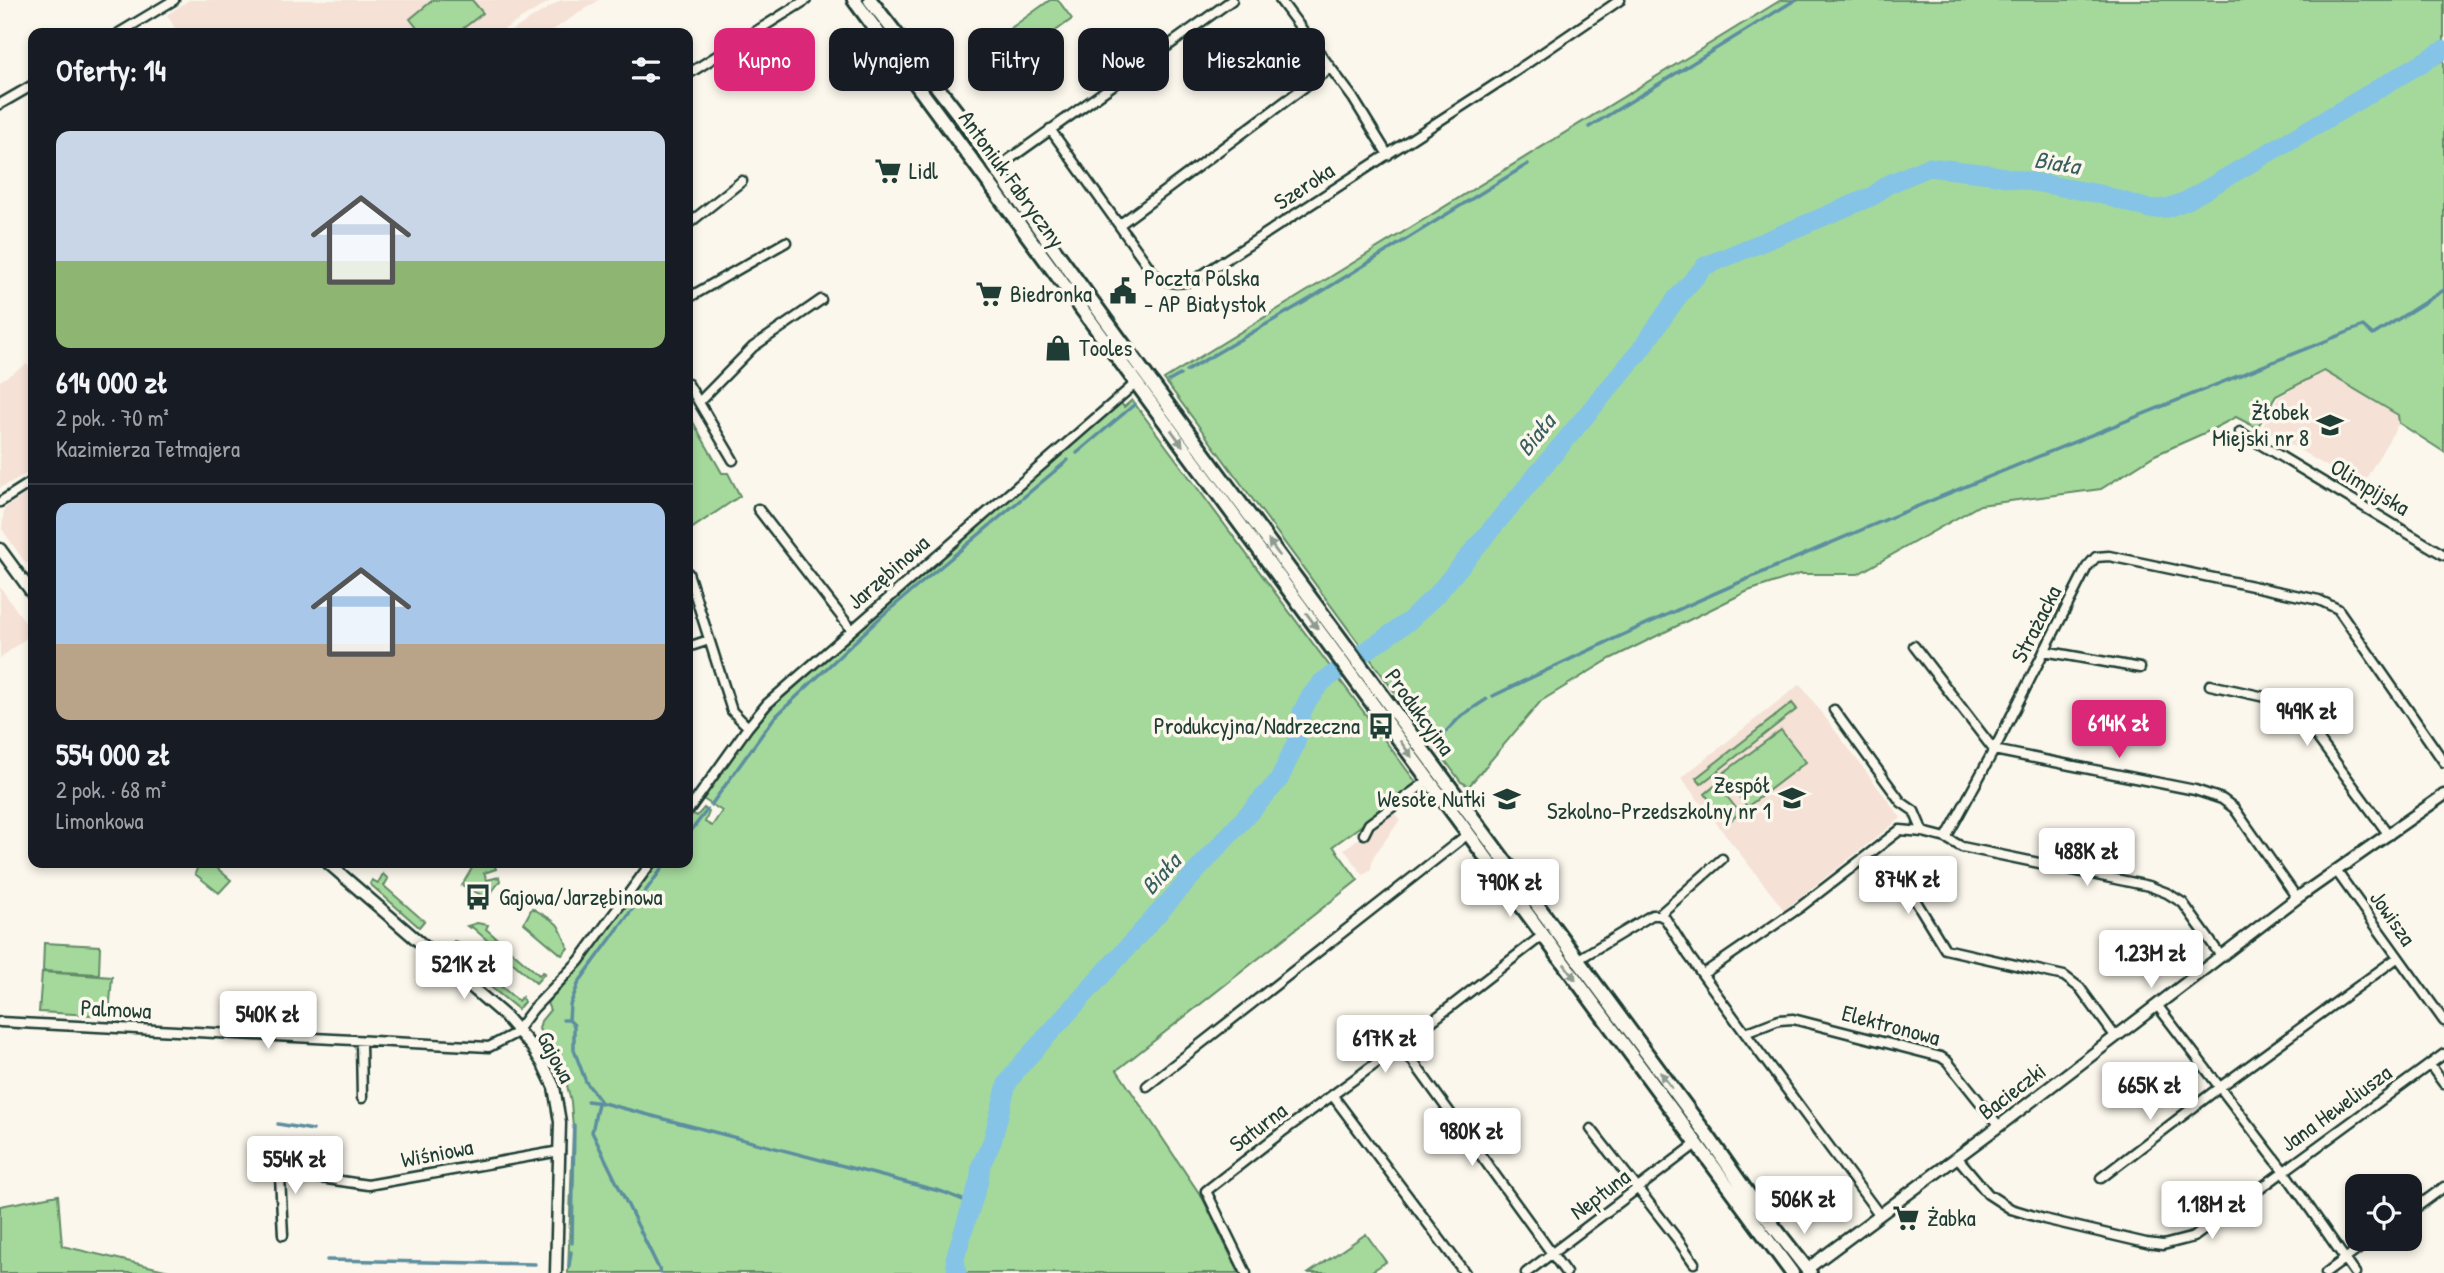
<!DOCTYPE html>
<html lang="pl">
<head>
<meta charset="utf-8">
<style>
	:root { --surface:#171b24; --page:#20242c; --text:#f1f3f6; --muted:#9ea1a6; --line:#363941; --accent:#db2777 }
	body { margin:0; font-family:"Patrick Hand",sans-serif; background:var(--page); color:var(--text); height:100vh; display:flex; flex-direction:column; font-size:26px; white-space:nowrap }
	* { box-sizing:border-box; margin:0 }
	p { font-size:23px; color:var(--muted) }
	.icon { flex:none; width:38px; height:38px; fill:none; stroke:currentColor; stroke-width:2; stroke-linecap:round; stroke-linejoin:round }
	.map { position:relative; flex:1; overflow:hidden }
	.panel { position:absolute; left:28px; top:28px; width:665px; height:840px; display:flex; flex-direction:column; background:var(--surface); border-radius:14px; box-shadow:0 4px 10px #0003 }
	.panel>* { flex:none }
	.top-card { position:absolute; left:714px; top:28px; width:665px; height:63px; display:flex; gap:14px }
	.fabs { position:absolute; left:2345px; top:1174px; display:grid; gap:14px }
	.fabs a { display:grid; place-items:center; width:77px; height:77px; border-radius:14px; background:var(--surface); box-shadow:0 4px 10px #0003; font-size:35px }
	.price { position:absolute; translate:-50% -60px; padding:0 16px; border-radius:7px; background:#fff; color:#222; font-size:23px; line-height:46px; filter:drop-shadow(0 2px 4px #0008) }
	.price::after { content:''; position:absolute; left:50%; top:42px; width:21px; height:16px; margin-left:-10px; background:inherit; clip-path:polygon(0 0,100% 0,50% 100%) }
	.price.current { background:var(--accent); color:#fff }
	ul { padding:0; list-style:none }
	li { display:grid; align-content:center; gap:14px; height:371px; padding:0 28px }
	li+li { border-top:2px solid var(--line) }
	li span { display:grid; place-items:center; height:217px; border-radius:14px; color:#555 }
	li>.icon { margin-inline-start:auto }
	span .icon { width:126px; height:126px; fill:#fffc; stroke-width:1 }
	li b { font-size:30px }
	h2 { display:flex; justify-content:space-between; align-items:center; height:84px; padding:0 28px; font-size:30px }
	.tag { padding:0 24px; border-radius:14px; background:var(--surface); box-shadow:0 4px 10px #0003; font-size:24px; line-height:63px }
	.tag.current { background:var(--accent); color:#fff }
	.map>svg:first-child { display:block }
	.built { fill:#f5e1d6 }
	.green { fill:#a5d99b; stroke:#628b68; stroke-width:2 }
	.lines { fill:none; stroke-linecap:round; stroke-linejoin:round }
	.stream { stroke:#5c8e9f; stroke-width:3.5 }
	.river { stroke:#85c4e6; stroke-width:19 }
	.minor-casing { stroke:#1f3d34; stroke-width:13 }
	.tertiary-casing { stroke:#1f3d34; stroke-width:15 }
	.secondary-casing { stroke:#1f3d34; stroke-width:18 }
	.minor { stroke:#fbf7ec; stroke-width:8 }
	.tertiary { stroke:#fbf7ec; stroke-width:10 }
	.secondary { stroke:#fbf7ec; stroke-width:12 }
	.oneway { fill:#8d9a90 }
	.labels { text-anchor:middle; stroke-width:7; stroke-linejoin:round; paint-order:stroke }
	.poi-label { font-size:23px; fill:#1f3d34; stroke:#fbf7ec; text-anchor:start }
	.street-label { font-size:23px; fill:#1f3d34; stroke:#fbf7ec }
	.water-label { font-size:24px; font-style:italic; fill:#385f60; stroke:#fbf7ec }
</style>
</head>
<body>
<div class="map">
<svg width="2444" height="1273" viewBox="0 0 2444 1273">
	<rect width="100%" height="100%" fill="#fbf7ec"/>
	<filter id="ink" filterUnits="userSpaceOnUse"><feTurbulence type="fractalNoise" baseFrequency=".0143" numOctaves="2"/><feDisplacementMap in="SourceGraphic" scale="14" xChannelSelector="R" yChannelSelector="G"/><feConvolveMatrix kernelMatrix="1 2 1 2 8 2 1 2 1" color-interpolation-filters="sRGB"/></filter>
	<g filter="url(#ink)">
		<!-- built -->
		<path class="built" d="M189,0H552L498,33H178L167,15Z
			M561,0H599L548,33H508Z
			M27,364L33,373V470L0,488V381Z
			M2324,371L2398,416L2399,423L2365,480L2355,483L2262,428L2279,397Z
			M31,490L33,493V559L26,564L2,529L4,509Z
			M0,587L33,633L0,658Z
			M1800,684L1901,818L1784,910L1681,778Z
			M1394,813L1400,820L1373,857L1371,869L1363,875L1344,849Z"/>
		<!-- green -->
		<path class="green" d="M433,0H472L483,13L457,33H421L410,19Z
			M1050,0H1058L1072,19L1021,56L1004,33Z
			M1781,0H2444V452L2399,423L2398,415L2324,371L2276,396L2257,428L2236,417L2209,431L2155,455L2101,489L1980,505L1858,574H1800L1748,591L1610,659L1541,701L1469,786L1461,782L1164,379Z
			M1132,400L1418,785L1333,846L1358,880L1117,1070L1203,1199L1239,1273H568L573,1128L571,1102L566,1081L539,1029L541,1021L550,1010L547,1003L582,965L656,863H688V820L692,813L697,816L704,808L709,812L705,822L712,826L722,811L703,799L752,730L772,707L1121,403L1124,407Z
			M689,415L722,473H728L740,496L688,531Z
			M1792,703L1797,709L1701,784L1696,778Z
			M1781,730L1806,762L1747,807L1722,774Z
			M1717,784L1740,813L1727,823L1705,794Z
			M199,863H211L231,880L219,893L195,874Z
			M475,863H494L496,869L484,873L487,880L499,877L500,881L487,898L462,885Z
			M383,874L388,879L384,886L424,921L419,927L370,884L372,880L378,883Z
			M532,908C558,924 557,918 568,948L562,955L524,923Z
			M477,923L488,925L486,929L539,975L543,972L545,973L536,983L472,927L470,928L467,926Z
			M454,941L458,942L455,946L518,1001L522,997L524,1002L518,1009L452,956L449,950Z
			M44,943L100,946L99,974L43,971Z
			M42,972L112,977L109,1016L39,1012Z
			M58,1195L62,1246L178,1273H0V1206Z
			M1366,1234L1386,1262L1369,1273H1309Z"/>
		<g class="lines">
			<!-- stream -->
			<path class="stream" d="M1589,127L1795,0
				M1186,371L1308,300L1528,164
				M1169,381L1180,375
				M1077,453L1135,404
				M1493,696C1777,558 2071,443 2363,326L2373,335L2444,290
				M1438,740L1461,716L1487,699
				M711,805L774,718L883,615L1068,460
				M688,835L707,810
				M563,1020H569L574,1025V1050L586,1082L601,1102
				M569,1020L570,1005L579,982L666,863
				M587,1101L603,1103L943,1192L973,1204
				M598,1103L592,1132L661,1273
				M278,1124L313,1130
				M572,1243L574,1125
				M327,1260L535,1264
				M569,1266L571,1252"/>
			<!-- river -->
			<path class="river" d="M957,1273L955,1258L979,1181L981,1165L992,1142L1007,1084L1018,1068L1279,780L1296,743L1302,712L1309,698L1322,682L1409,621L1438,593L1639,352L1676,299L1705,266L1873,196L1887,185L1928,167L1989,174L2100,194L2149,209L2167,208L2186,201L2444,50"/>
			<!-- minor casing -->
			<g class="minor-casing">
				<path id="minor" d="M1280,0L1353,98L1388,155
					M119,33L174,0
					M688,74L806,0
					M0,104L33,85
					M1050,129L1154,274C1169,284 1179,285 1196,279L1516,71L1620,0
					M997,168L1232,0
					M688,224L742,181
					M1119,225L1330,68
					M688,298L786,242
					M688,384L733,460
					M700,401L753,347L821,300
					M2240,432L2444,555
					M0,502L33,481
					M758,509L851,629
					M688,573L732,711L748,727
					M1914,646L1994,750L2195,790L2222,799L2234,808L2297,898
					M688,647L709,640
					M2044,651L2140,668
					M2210,685L2292,703L2389,835
					M1834,710L1901,802L1914,811L1923,832
					M688,811L748,727L767,704L1136,383
					M1364,834L1369,824L1429,780
					M1946,838L1962,847L2149,886L2167,893L2183,903L2221,956
					M1895,867L1945,949L2064,976L2080,988L2115,1036
					M2337,872L2444,1021
					M1659,915L1722,859
					M1577,960L1652,915H1659L1665,918L1689,956L1745,1033L1879,1214
					M1703,974L1799,908L1900,830L1923,832L1946,838L1994,750L2087,567L2096,557L2109,556L2319,600L2338,609L2444,762
					M2157,1005L2283,1170L2355,1273
					M0,1022L489,1047L514,1034L533,1009L579,961L651,863
					M1745,1033L1779,1020L1793,1019L1941,1057L1947,1061L1999,1126
					M361,1042L362,1098
					M1401,1045L1566,1273
					M2430,1065L2444,1084
					M1147,1086L1468,834
					M1333,1096L1465,1273
					M1591,1129L1678,1240L1694,1263
					M279,1157L283,1235
					M1957,1157L1988,1194L2011,1209L2044,1219L2146,1243L2163,1245L2194,1237L2444,1054
					M280,1172L368,1185L560,1151
					M2101,1178L2216,1090L2397,958
					M2410,1212L2444,1187
					M1246,1273L1206,1191L1282,1132L1401,1045L1543,935
					M1526,1273L1696,1144
					M2326,1273L2372,1239"/>
			</g>
			<!-- tertiary casing -->
			<g class="tertiary-casing">
				<path id="tertiary" d="M0,549L33,594
					M328,863L505,1016L532,1047L543,1064L554,1087L560,1122L556,1273
					M1807,1269L1999,1126L2297,898L2444,795"/>
			</g>
			<!-- secondary casing -->
			<g class="secondary-casing">
				<path id="secondary" d="M854,0L1792,1273
					M870,0L962,119L1014,194L1148,378L1707,1135L1749,1195L1810,1273"/>
			</g>
			<!-- minor -->
			<use href="#minor" class="minor"/>
			<!-- tertiary -->
			<use href="#tertiary" class="tertiary"/>
			<!-- secondary -->
			<use href="#secondary" class="secondary"/>
		</g>
		<!-- one-way arrows -->
		<defs><path id="oneway-solid" d="M-6-.8H1V-3.2L6.5 0L1 3.2V.8H-6Z" transform="scale(1.75)"/></defs>
		<g class="oneway">
			<use href="#oneway-solid" transform="translate(1177 438) rotate(54)"/>
			<use href="#oneway-solid" transform="translate(1274 548) rotate(-126)"/>
			<use href="#oneway-solid" transform="translate(1312 621) rotate(54)"/>
			<use href="#oneway-solid" transform="translate(1406 749) rotate(54)"/>
			<use href="#oneway-solid" transform="translate(1570 972) rotate(54)"/>
			<use href="#oneway-solid" transform="translate(1666 1080) rotate(-127)"/>
		</g>
	</g>
	<!-- icons -->
	<defs>
		<g id="supermarket-bare" transform="scale(2.1)"><path d="M-6-5.5h2.5l.6 2H6L4.5 2H-2.5L-4.4-4H-6ZM-1.5 3.2a1.3 1.3 0 1 0 .1 0ZM3 3.2a1.3 1.3 0 1 0 .1 0Z" fill="#1f3d34" stroke="#fbf7ec" stroke-width="2.5" paint-order="stroke"/></g>
		<g id="civic-bare" transform="scale(2.1)"><path d="M-.6-6.5H3V-4.5H.6V-3L4-1V1h2V6H-6V1h2V-1L-.6-3ZM-1.2 2.5V6h2.4V2.5Z" fill="#1f3d34" stroke="#fbf7ec" stroke-width="2.5" paint-order="stroke"/></g>
		<g id="shop-bare" transform="scale(2.1)"><path d="M-5-2.5h2.3a2.7 3.5 0 0 1 5.4 0H5L5.5 6h-11ZM-1.5-2.5h3a1.5 2.3 0 0 0-3 0Z" fill="#1f3d34" stroke="#fbf7ec" stroke-width="2.5" paint-order="stroke"/></g>
		<g id="school-bare" transform="scale(2.1)"><path d="M0-5L7-2L0 1L-7-2ZM-4 1L0 2.5L4 1V4Q0 6-4 4Z" fill="#1f3d34" stroke="#fbf7ec" stroke-width="2.5" paint-order="stroke"/></g>
		<g id="bus-bare" transform="scale(2.1)"><path d="M-5-6H5V4H4V6H2V4H-2V6H-4V4H-5ZM-3.5-4V0h7V-4ZM-3.5 1.2v1.5H-2V1.2ZM2 1.2v1.5H3.5V1.2Z" fill="#1f3d34" stroke="#fbf7ec" stroke-width="2.5" paint-order="stroke"/></g>
	</defs>
	<g fill-rule="evenodd">
		<use href="#supermarket-bare" x="888" y="171"/>
		<use href="#civic-bare" x="1123" y="291"/>
		<use href="#supermarket-bare" x="989" y="294"/>
		<use href="#shop-bare" x="1058" y="348"/>
		<use href="#school-bare" x="2330" y="425"/>
		<use href="#bus-bare" x="1381" y="726"/>
		<use href="#school-bare" x="1792" y="798"/>
		<use href="#school-bare" x="1507" y="799"/>
		<use href="#bus-bare" x="478" y="897"/>
		<use href="#supermarket-bare" x="1906" y="1218"/>
	</g>
	<g class="labels">
		<!-- poi labels -->
		<g class="poi-label">
			<text x="909" y="179">Lidl</text>
			<text x="1144" y="286">Poczta Polska<tspan x="1144" dy="26">- AP Białystok</tspan></text>
			<text x="1010" y="302">Biedronka</text>
			<text x="1079" y="356">Tooles</text>
			<text x="2309" y="420" text-anchor="end">Żłobek<tspan x="2309" dy="26">Miejski nr 8</tspan></text>
			<text x="1360" y="734" text-anchor="end">Produkcyjna/Nadrzeczna</text>
			<text x="1771" y="793" text-anchor="end">Zespół<tspan x="1771" dy="26">Szkolno-Przedszkolny nr 1</tspan></text>
			<text x="1486" y="807" text-anchor="end">Wesołe Nutki</text>
			<text x="499" y="905">Gajowa/Jarzębinowa</text>
			<text x="1927" y="1226">Żabka</text>
		</g>
		<!-- street labels -->
		<g class="street-label">
			<text transform="translate(1012 179) rotate(54)" y="8">Antoniuk Fabryczny</text>
			<text transform="translate(1304 186) rotate(-33)" y="8">Szeroka</text>
			<text transform="translate(2370 487) rotate(31)" y="8">Olimpijska</text>
			<text transform="translate(888 572) rotate(-41)" y="8">Jarzębinowa</text>
			<text transform="translate(2036 624) rotate(-63)" y="8">Strażacka</text>
			<text transform="translate(1420 712) rotate(54)" y="8">Produkcyjna</text>
			<text transform="translate(2393 918) rotate(55)" y="8">Jowisza</text>
			<text transform="translate(116 1009) rotate(3)" y="8">Palmowa</text>
			<text transform="translate(1891 1025) rotate(15)" y="8">Elektronowa</text>
			<text transform="translate(556 1057) rotate(62)" y="8">Gajowa</text>
			<text transform="translate(2012 1091) rotate(-37)" y="8">Bacieczki</text>
			<text transform="translate(2336 1108) rotate(-36)" y="8">Jana Heweliusza</text>
			<text transform="translate(1258 1127) rotate(-37)" y="8">Saturna</text>
			<text transform="translate(437 1153) rotate(-11)" y="8">Wiśniowa</text>
			<text transform="translate(1600 1194) rotate(-37)" y="8">Neptuna</text>
		</g>
		<!-- water labels -->
		<g class="water-label">
			<text transform="translate(2057 163) rotate(9)" y="8">Biała</text>
			<text transform="translate(1536 435) rotate(-51)" y="8">Biała</text>
			<text transform="translate(1161 874) rotate(-48)" y="8">Biała</text>
		</g>
	</g>
</svg>
<div class="fabs">
<a><svg class="icon" aria-label="locate" viewBox="0 0 24 24"><circle cx="12" cy="12" r="6"/><path d="M12 2v4M12 18v4M2 12h4M18 12h4"/></svg></a>
</div>
<b class="price" style="left:2307px;top:748px">949K zł</b>
<b class="price current" style="left:2119px;top:760px">614K zł</b>
<b class="price" style="left:2087px;top:888px">488K zł</b>
<b class="price" style="left:1908px;top:916px">874K zł</b>
<b class="price" style="left:1510px;top:919px">790K zł</b>
<b class="price" style="left:2151px;top:990px">1.23M zł</b>
<b class="price" style="left:464px;top:1001px">521K zł</b>
<b class="price" style="left:268px;top:1051px">540K zł</b>
<b class="price" style="left:1385px;top:1075px">617K zł</b>
<b class="price" style="left:2150px;top:1122px">665K zł</b>
<b class="price" style="left:1472px;top:1168px">980K zł</b>
<b class="price" style="left:295px;top:1196px">554K zł</b>
<b class="price" style="left:1804px;top:1236px">506K zł</b>
<b class="price" style="left:2212px;top:1241px">1.18M zł</b>
<div class="top-card">
<a class="tag current">Kupno</a>
<a class="tag">Wynajem</a>
<a class="tag">Filtry</a>
<a class="tag">Nowe</a>
<a class="tag">Mieszkanie</a>
</div>
<section class="panel">
<h2>Oferty: 14<svg class="icon" aria-label="filters" viewBox="0 0 24 24"><path d="M4 7h16M4 17h16"/><circle cx="9" cy="7" r="2"/><circle cx="15" cy="17" r="2"/></svg></h2>
<ul>
<li><span style="background:linear-gradient(#c9d6e8 60%,#8fb573 0)"><svg class="icon" aria-label="home" viewBox="0 0 24 24"><path d="M3 11l9-7 9 7M6 9v11h12V9"/></svg></span><div><b>614 000 zł</b><p>2 pok. · 70 m²</p><p>Kazimierza Tetmajera</p></div></li>
<li><span style="background:linear-gradient(#a9c7e8 65%,#b9a48a 0)"><svg class="icon" aria-label="home" viewBox="0 0 24 24"><path d="M3 11l9-7 9 7M6 9v11h12V9"/></svg></span><div><b>554 000 zł</b><p>2 pok. · 68 m²</p><p>Limonkowa</p></div></li>
</ul>
</section>
</div>
</body>
</html>
